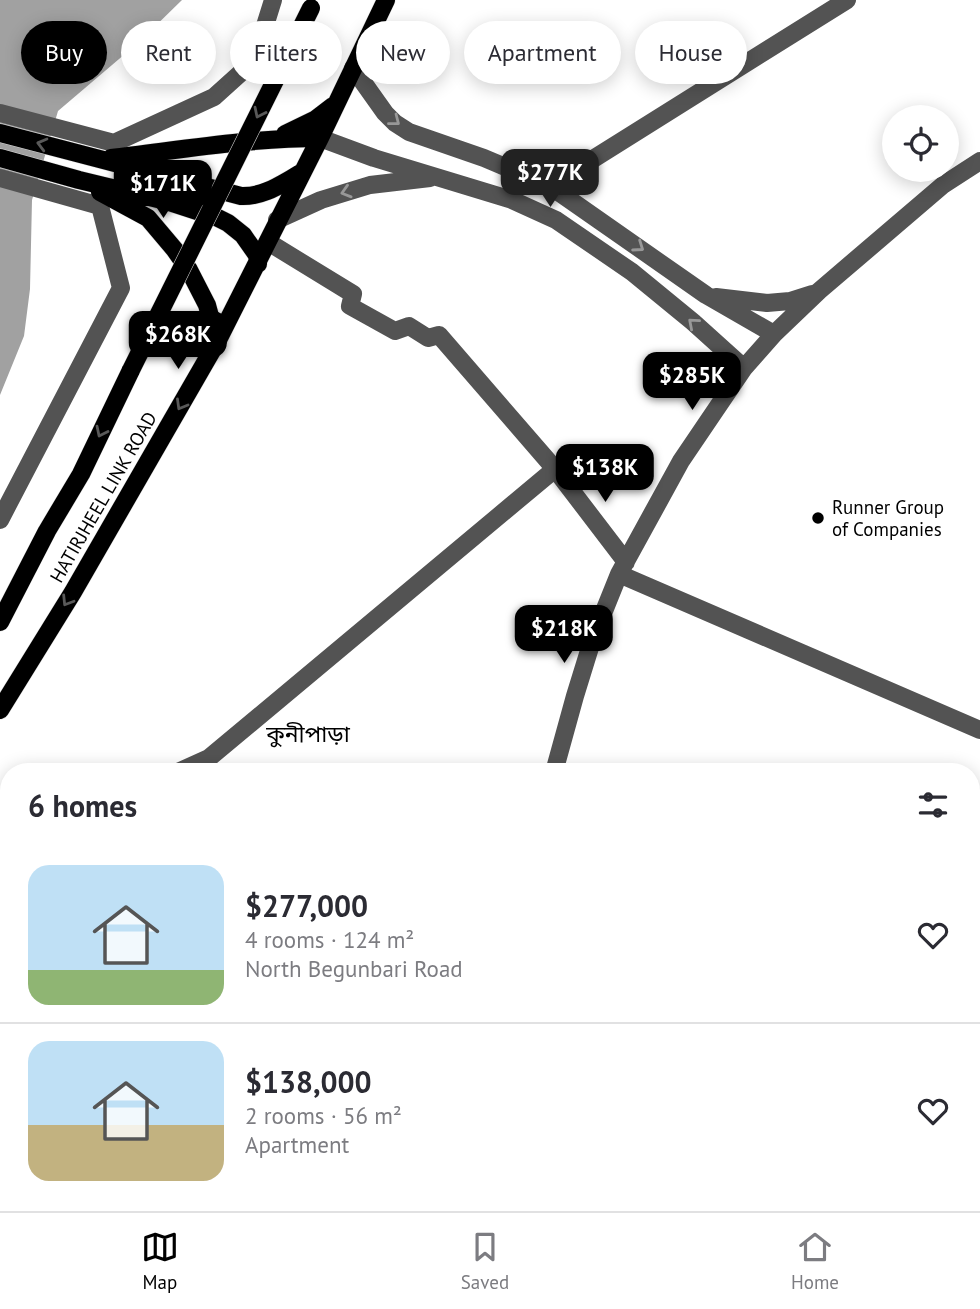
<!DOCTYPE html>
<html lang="en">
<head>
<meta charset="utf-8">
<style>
	:root { --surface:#fff; --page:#f2f2f3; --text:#2b2b33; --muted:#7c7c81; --line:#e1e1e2; --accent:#000 }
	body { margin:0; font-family:"PT Sans","Noto Sans Bengali",sans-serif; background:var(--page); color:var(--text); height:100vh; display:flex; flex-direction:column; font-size:26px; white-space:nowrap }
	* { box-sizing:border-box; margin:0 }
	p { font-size:23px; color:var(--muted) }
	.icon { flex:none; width:38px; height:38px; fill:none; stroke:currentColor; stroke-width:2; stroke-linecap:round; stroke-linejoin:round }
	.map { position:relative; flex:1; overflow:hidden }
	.sheet { position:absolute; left:0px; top:763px; width:980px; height:448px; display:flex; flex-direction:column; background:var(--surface); border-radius:28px 28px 0 0; box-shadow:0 4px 18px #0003 }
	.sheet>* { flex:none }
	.top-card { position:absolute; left:21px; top:21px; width:938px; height:63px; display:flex; gap:14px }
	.tools { position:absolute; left:882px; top:105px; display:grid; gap:14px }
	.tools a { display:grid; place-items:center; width:77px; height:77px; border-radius:50%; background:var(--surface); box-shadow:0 4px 18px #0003; font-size:35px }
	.price { position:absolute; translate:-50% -60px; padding:0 16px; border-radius:14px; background:var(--accent); color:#fff; font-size:23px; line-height:46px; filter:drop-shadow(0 2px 4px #0008) }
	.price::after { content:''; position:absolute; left:50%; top:42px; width:21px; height:16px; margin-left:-10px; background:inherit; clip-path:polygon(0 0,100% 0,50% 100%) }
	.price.selected { background:#222; color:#fff }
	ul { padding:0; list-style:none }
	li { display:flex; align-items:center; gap:21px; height:175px; padding:0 28px }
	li+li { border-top:2px solid var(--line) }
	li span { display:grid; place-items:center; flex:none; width:196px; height:140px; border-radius:21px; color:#555 }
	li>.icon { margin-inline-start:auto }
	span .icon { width:84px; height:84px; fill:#fffc; stroke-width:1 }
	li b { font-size:30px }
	h2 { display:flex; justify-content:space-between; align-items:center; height:84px; padding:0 28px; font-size:30px }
	.pill { padding:0 24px; border-radius:32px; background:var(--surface); box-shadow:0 4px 18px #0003; font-size:24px; line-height:63px }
	.pill.selected { background:var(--accent); color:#fff }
	.tabs { display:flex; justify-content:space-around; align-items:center; height:98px; border-top:2px solid var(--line); background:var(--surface); font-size:19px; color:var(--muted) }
	.tabs a { display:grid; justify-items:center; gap:4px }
	.tabs .selected { color:var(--accent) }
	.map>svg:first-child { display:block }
	.green { fill:#dadada }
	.water { fill:#a1a1a1 }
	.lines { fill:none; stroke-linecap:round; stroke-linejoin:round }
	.major-casing { stroke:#dbdbdb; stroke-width:19 }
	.minor { stroke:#535353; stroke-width:18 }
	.major { stroke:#000; stroke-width:18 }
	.major-bridge-casing { stroke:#dbdbdb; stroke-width:19; stroke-linecap:butt }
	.major-bridge { stroke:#000; stroke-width:18 }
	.oneway { stroke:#595959 }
	.oneway2 { stroke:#989898 }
	.poi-dot { fill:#000; stroke:#fff; stroke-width:2.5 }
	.labels { text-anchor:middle; stroke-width:7; stroke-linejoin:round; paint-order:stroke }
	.street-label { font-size:19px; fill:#000; stroke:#fff }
	.poi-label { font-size:19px; fill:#000; stroke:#fff; text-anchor:start }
	.quarter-label { font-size:23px; fill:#000; stroke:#fff }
</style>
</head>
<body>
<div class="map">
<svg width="980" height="1211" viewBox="0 0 980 1211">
	<rect width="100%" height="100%" fill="#fff"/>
	<!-- green -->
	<path class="green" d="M54,1202H283L271,1211H42Z"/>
	<!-- water -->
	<path class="water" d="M0,0H182L139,42L58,111L32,200L30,289L24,336L0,395Z"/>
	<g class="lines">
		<!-- major casing -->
		<g class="major-casing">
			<path id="major" d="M0,133L241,196C264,197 281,184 301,173
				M285,134L316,119L333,106
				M0,158L79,180L166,201L218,218L228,223L243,235L257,255L258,264
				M111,158C180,150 250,138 320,138
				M100,192L148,218L175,250L189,270L207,305L217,342
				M0,622L47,531L81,474L131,370
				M0,710L73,592L217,342L320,138L386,0"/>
		</g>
		<!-- minor -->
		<path class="minor" d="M353,68L385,113L395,123L409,132L484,158L550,186L706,295L774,334
			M0,113L114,143L214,97L254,61L273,0
			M320,138L374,158L512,200L556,220L632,272L693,322L744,368
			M0,178L100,206L121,288L0,520
			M550,186L847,0
			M277,220L321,200L370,185L430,178
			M268,242L353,294L350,306L395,331L409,326L428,338L439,335L555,469L626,562
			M716,297L767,303L790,301L812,294
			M619,574L980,730
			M178,772L209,758L555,469
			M554,772L575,696L592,641L619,574L681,461L744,368L774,334L819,291L943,185L980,161
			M0,859L9,854
			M0,1197L9,1180
			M542,1202L545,1211
			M500,1211L506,1202"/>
		<!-- major -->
		<use href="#major" class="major"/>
		<!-- major-bridge casing -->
		<g class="major-bridge-casing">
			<path id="major-bridge" d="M131,370L311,8"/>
		</g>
		<!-- major-bridge -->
		<use href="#major-bridge" class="major-bridge"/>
	</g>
	<!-- one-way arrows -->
	<defs><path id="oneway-chevron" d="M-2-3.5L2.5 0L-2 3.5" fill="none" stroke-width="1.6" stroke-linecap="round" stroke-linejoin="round" transform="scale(1.75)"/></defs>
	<g class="oneway">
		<use href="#oneway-chevron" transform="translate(259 113) rotate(116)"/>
		<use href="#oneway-chevron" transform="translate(42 144) rotate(-165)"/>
		<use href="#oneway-chevron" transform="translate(181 405) rotate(120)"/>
		<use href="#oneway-chevron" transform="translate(101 432) rotate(116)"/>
		<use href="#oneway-chevron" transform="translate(67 601) rotate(122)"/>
	</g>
	<g class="oneway2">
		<use href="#oneway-chevron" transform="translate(395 121) rotate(38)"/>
		<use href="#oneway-chevron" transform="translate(346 192) rotate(163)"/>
		<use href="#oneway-chevron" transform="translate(639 247) rotate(35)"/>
		<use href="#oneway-chevron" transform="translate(693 323) rotate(-139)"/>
	</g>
	<!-- markers -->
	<circle class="poi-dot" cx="818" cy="518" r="7"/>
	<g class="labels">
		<!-- street labels -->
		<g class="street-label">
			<text transform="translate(103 497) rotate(-60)" y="7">HATIRJHEEL LINK ROAD</text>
		</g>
		<!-- poi labels -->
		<g class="poi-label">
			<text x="832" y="514">Runner Group<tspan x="832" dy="22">of Companies</tspan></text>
		</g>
		<!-- quarter labels -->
		<g class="quarter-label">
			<text x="308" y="742">কুনীপাড়া</text>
		</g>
	</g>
</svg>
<div class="tools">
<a><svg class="icon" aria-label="locate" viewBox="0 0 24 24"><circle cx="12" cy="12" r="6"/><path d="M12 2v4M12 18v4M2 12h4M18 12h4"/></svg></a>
</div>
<b class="price selected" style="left:550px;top:209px">$277K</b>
<b class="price" style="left:163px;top:220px">$171K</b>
<b class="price" style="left:178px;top:371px">$268K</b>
<b class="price" style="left:692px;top:412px">$285K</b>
<b class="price" style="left:605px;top:504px">$138K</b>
<b class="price" style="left:564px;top:665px">$218K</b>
<div class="top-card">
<a class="pill selected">Buy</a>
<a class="pill">Rent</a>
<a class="pill">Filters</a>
<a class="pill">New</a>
<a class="pill">Apartment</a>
<a class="pill">House</a>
</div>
<section class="sheet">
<h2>6 homes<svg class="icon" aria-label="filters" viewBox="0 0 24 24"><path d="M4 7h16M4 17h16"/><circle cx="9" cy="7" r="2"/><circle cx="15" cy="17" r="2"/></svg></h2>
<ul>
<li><span style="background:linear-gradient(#bfe0f5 75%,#8fb573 0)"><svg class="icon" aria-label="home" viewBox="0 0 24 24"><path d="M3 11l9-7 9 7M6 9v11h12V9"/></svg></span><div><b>$277,000</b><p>4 rooms · 124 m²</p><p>North Begunbari Road</p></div><svg class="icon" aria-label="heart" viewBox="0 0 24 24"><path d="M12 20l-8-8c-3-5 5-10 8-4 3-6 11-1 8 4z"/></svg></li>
<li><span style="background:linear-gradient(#bfe0f5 60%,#c2b280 0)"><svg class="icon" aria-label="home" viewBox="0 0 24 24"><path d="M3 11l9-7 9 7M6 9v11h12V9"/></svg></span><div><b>$138,000</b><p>2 rooms · 56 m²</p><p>Apartment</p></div><svg class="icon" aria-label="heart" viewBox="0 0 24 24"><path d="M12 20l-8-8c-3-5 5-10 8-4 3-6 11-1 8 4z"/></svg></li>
</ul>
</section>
</div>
<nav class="tabs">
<a class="selected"><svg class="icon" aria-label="map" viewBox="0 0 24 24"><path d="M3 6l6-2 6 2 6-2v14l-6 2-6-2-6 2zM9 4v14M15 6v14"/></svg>Map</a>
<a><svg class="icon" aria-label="saved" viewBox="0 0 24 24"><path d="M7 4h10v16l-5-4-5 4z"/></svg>Saved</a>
<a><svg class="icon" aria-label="home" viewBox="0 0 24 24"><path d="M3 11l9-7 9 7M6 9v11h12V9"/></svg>Home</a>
</nav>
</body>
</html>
